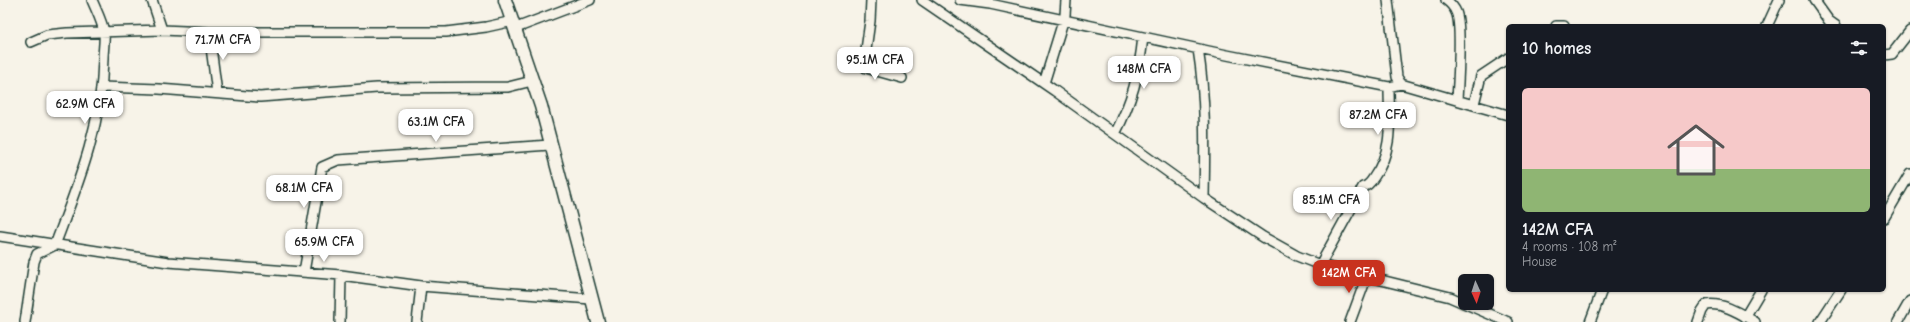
<!DOCTYPE html>
<html lang="en">
<head>
<meta charset="utf-8">
<style>
	:root { --surface:#171b24; --page:#242831; --text:#f1f3f6; --muted:#9ea1a6; --line:#363941; --accent:#c8321e }
	body { margin:0; font-family:"Comic Neue",sans-serif; background:var(--page); color:var(--text); height:100vh; display:flex; flex-direction:column; font-size:15px; white-space:nowrap }
	* { box-sizing:border-box; margin:0 }
	p { font-size:13px; color:var(--muted) }
	.icon { flex:none; width:22px; height:22px; fill:none; stroke:currentColor; stroke-width:2; stroke-linecap:round; stroke-linejoin:round }
	.map { position:relative; flex:1; overflow:hidden }
	.side { position:absolute; left:1506px; top:24px; width:380px; height:268px; display:flex; flex-direction:column; background:var(--surface); border-radius:6px; box-shadow:0 1px 3px #0004 }
	.side>* { flex:none }
	.needle { width:26px; rotate:177deg }
	.tools { position:absolute; left:1458px; top:274px; display:grid; gap:8px }
	.tools a { display:grid; place-items:center; width:36px; height:36px; border-radius:6px; background:var(--surface); box-shadow:0 1px 3px #0004; font-size:20px }
	.price { position:absolute; translate:-50% -34px; padding:0 9px; border-radius:8px; background:#fff; color:#222; font-size:13px; line-height:26px; filter:drop-shadow(0 1px 2px #0008) }
	.price::after { content:''; position:absolute; left:50%; top:24px; width:12px; height:9px; margin-left:-6px; background:inherit; clip-path:polygon(0 0,100% 0,50% 100%) }
	.price.on { background:var(--accent); color:#fff }
	ul { padding:0; list-style:none }
	li { display:grid; align-content:center; gap:8px; height:212px; padding:0 16px }
	li+li { border-top:1px solid var(--line) }
	li span { display:grid; place-items:center; height:124px; border-radius:6px; color:#555 }
	li>.icon { margin-inline-start:auto }
	span .icon { width:72px; height:72px; fill:#fffc; stroke-width:1 }
	li b { font-size:17px }
	h2 { display:flex; justify-content:space-between; align-items:center; height:48px; padding:0 16px; font-size:17px }
	.map>svg:first-child { display:block }
	.lines { fill:none; stroke-linecap:round; stroke-linejoin:round }
	.minor-casing { stroke:#1f3d34; stroke-width:12 }
	.major-casing { stroke:#1f3d34; stroke-width:15 }
	.minor { stroke:#f7f3e8; stroke-width:9 }
	.major { stroke:#f7f3e8; stroke-width:12 }
</style>
</head>
<body>
<div class="map">
<svg width="1910" height="322" viewBox="0 0 1910 322">
	<rect width="100%" height="100%" fill="#f7f3e8"/>
	<filter id="ink" filterUnits="userSpaceOnUse"><feTurbulence type="fractalNoise" baseFrequency=".025" numOctaves="2"/><feDisplacementMap in="SourceGraphic" scale="8" xChannelSelector="R" yChannelSelector="G"/><feConvolveMatrix kernelMatrix="1 2 1 2 8 2 1 2 1" color-interpolation-filters="sRGB"/></filter>
	<g filter="url(#ink)">
		<g class="lines">
			<!-- minor casing -->
			<g class="minor-casing">
				<path id="minor" d="M152,0L162,30
					M871,0L870,21L864,64L866,68L902,78
					M922,0L1055,91L1204,198L1263,237L1297,256L1320,265L1450,297L1508,322
					M960,0L990,4L1227,55L1389,87L1401,84
					M1388,0L1397,77L1401,84L1508,115
					M1446,0C1450,3 1454,7 1456,12C1462,24 1458,84 1457,100
					M1814,0L1829,21L1836,26
					M1556,26H1564
					M1767,26L1779,0
					M516,28L590,0
					M209,32L217,93
					M31,42L47,35L67,33L162,30L209,32H446L486,27L513,21
					M1198,49C1206,98 1205,148 1204,198
					M1884,55L1892,54L1910,31
					M1044,83L1065,15L1066,0
					M101,87L159,89L260,97L377,88L508,87L532,81
					M1474,104L1481,76L1508,58
					M1115,134C1132,101 1139,75 1143,37
					M1884,218L1910,174
					M0,236L168,262L341,275L421,286L591,299
					M1320,265L1363,187C1368,186 1371,182 1374,177C1394,150 1389,119 1389,87
					M304,272L322,167L338,160L550,145
					M1745,317L1761,290
					M25,322L34,262L37,254L55,245C78,184 102,126 103,59C103,51 105,40 104,32C102,21 96,10 92,0
					M340,322L341,275
					M417,322L421,286
					M1350,322L1367,276
					M1590,322L1602,290
					M1698,322L1702,311L1706,305C1723,302 1741,314 1755,322
					M1820,322L1841,290
					M1898,322L1910,301"/>
			</g>
			<!-- major casing -->
			<g class="major-casing">
				<path id="major" d="M505,0L541,106L598,322"/>
			</g>
			<!-- minor -->
			<use href="#minor" class="minor"/>
			<!-- major -->
			<use href="#major" class="major"/>
		</g>
	</g>
</svg>
<div class="tools">
<a><svg class="needle" viewBox="-14 -14 28 28"><path d="M0-13l5 13h-10z" fill="#e53935"/><path d="M0 13l5-13h-10z" fill="#9ea1a6"/></svg></a>
</div>
<b class="price" style="left:223px;top:61px">71.7M CFA</b>
<b class="price" style="left:875px;top:81px">95.1M CFA</b>
<b class="price" style="left:1144px;top:90px">148M CFA</b>
<b class="price" style="left:85px;top:125px">62.9M CFA</b>
<b class="price" style="left:1378px;top:136px">87.2M CFA</b>
<b class="price" style="left:436px;top:143px">63.1M CFA</b>
<b class="price" style="left:304px;top:209px">68.1M CFA</b>
<b class="price" style="left:1331px;top:221px">85.1M CFA</b>
<b class="price" style="left:324px;top:263px">65.9M CFA</b>
<b class="price on" style="left:1349px;top:294px">142M CFA</b>
<section class="side">
<h2>10 homes<svg class="icon" aria-label="filters" viewBox="0 0 24 24"><path d="M4 7h16M4 17h16"/><circle cx="9" cy="7" r="2"/><circle cx="15" cy="17" r="2"/></svg></h2>
<ul>
<li><span style="background:linear-gradient(#f6c9c9 65%,#8fb573 0)"><svg class="icon" aria-label="home" viewBox="0 0 24 24"><path d="M3 11l9-7 9 7M6 9v11h12V9"/></svg></span><div><b>142M CFA</b><p>4 rooms · 108 m²</p><p>House</p></div></li>
</ul>
</section>
</div>
</body>
</html>
